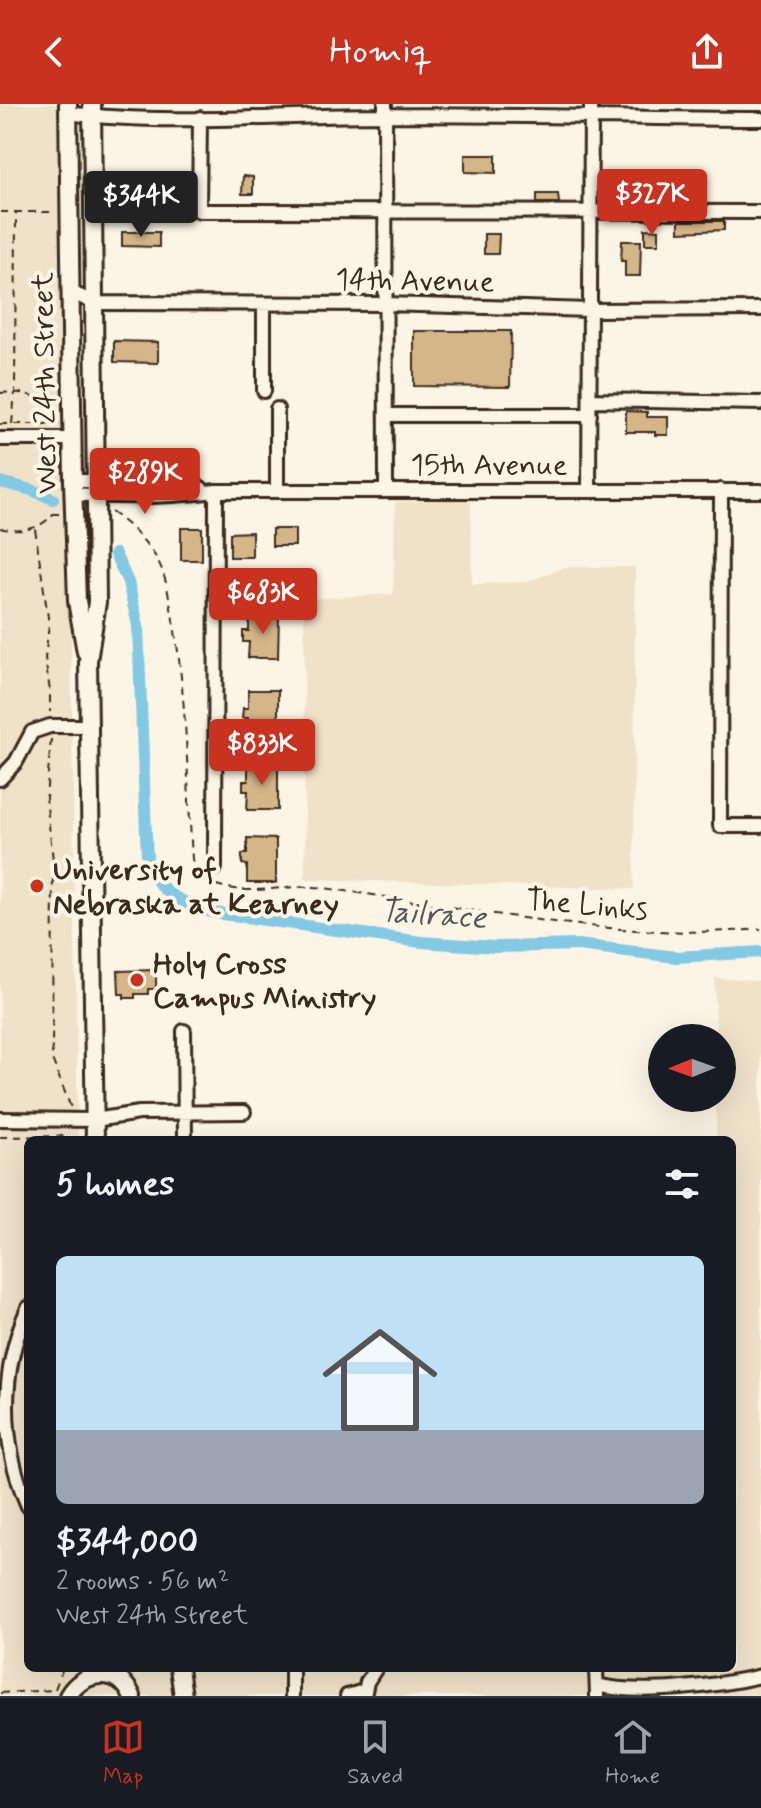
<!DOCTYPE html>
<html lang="en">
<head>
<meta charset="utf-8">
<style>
	:root { --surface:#171b24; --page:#242831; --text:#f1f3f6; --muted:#9ea1a6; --line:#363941; --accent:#c8321e }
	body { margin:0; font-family:Mynerve,sans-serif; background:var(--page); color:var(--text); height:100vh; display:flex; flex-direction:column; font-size:30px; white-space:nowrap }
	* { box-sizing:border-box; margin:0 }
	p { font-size:26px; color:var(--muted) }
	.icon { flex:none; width:44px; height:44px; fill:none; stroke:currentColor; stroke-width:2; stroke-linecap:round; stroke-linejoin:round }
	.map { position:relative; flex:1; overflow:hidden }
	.side { position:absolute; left:24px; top:1032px; width:712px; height:536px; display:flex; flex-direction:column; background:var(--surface); border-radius:12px; box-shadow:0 8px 32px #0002 }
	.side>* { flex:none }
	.needle { width:52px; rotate:269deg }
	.controls { position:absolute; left:648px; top:920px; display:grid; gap:16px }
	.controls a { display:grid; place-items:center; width:88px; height:88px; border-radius:50%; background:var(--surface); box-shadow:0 8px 32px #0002; font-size:40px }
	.price { position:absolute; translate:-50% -68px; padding:0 18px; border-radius:8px; background:var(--accent); color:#fff; font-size:26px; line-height:52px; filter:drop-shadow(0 2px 4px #0008) }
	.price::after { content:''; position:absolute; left:50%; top:48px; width:24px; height:18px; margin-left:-12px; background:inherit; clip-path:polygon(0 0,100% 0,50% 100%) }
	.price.selected { background:#222; color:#fff }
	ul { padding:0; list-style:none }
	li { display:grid; align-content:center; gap:16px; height:424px; padding:0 32px }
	li span { display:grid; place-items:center; height:248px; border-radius:12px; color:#555 }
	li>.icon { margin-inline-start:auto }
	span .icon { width:144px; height:144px; fill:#fffc; stroke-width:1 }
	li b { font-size:34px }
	h2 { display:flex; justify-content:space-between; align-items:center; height:96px; padding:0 32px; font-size:34px }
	header { display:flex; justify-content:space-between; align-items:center; height:104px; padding:0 32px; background:var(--accent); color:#fff; font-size:36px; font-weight:600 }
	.menu { display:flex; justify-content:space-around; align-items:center; height:112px; border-top:2px solid var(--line); background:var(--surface); font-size:22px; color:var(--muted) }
	.menu a { display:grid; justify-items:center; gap:4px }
	.menu .selected { color:var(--accent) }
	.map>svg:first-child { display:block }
	.built { fill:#f0e2c9 }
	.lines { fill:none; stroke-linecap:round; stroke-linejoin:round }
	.canal { stroke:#83c9e4; stroke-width:12 }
	.building { fill:#d4b688; stroke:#3b2a1e; stroke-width:2 }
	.minor-casing { stroke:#3b2a1e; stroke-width:18 }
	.major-casing { stroke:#3b2a1e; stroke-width:22 }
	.path { stroke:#3b2a1e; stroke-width:2; stroke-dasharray:8 6; stroke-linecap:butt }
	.minor { stroke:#fcf5e5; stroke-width:12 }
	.major { stroke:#fcf5e5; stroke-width:16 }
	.poi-dot { fill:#c8321e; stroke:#fcf5e5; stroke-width:3 }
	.labels { text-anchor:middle; stroke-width:8; stroke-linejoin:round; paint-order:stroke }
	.street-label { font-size:30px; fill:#3b2a1e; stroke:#fcf5e5 }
	.poi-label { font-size:30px; font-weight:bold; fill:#3b2a1e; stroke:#fcf5e5; text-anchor:start }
	.water-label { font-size:32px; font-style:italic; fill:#515a59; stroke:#fcf5e5 }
</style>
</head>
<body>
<header><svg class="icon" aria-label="back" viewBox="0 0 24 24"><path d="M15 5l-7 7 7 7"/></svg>Homiq<svg class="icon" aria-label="share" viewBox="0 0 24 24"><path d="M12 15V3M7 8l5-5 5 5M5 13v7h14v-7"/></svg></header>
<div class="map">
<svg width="761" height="1592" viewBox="0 0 761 1592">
	<rect width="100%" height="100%" fill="#fcf5e5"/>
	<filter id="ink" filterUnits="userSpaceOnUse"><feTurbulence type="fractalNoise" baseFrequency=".0125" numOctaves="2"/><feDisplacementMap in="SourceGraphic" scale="16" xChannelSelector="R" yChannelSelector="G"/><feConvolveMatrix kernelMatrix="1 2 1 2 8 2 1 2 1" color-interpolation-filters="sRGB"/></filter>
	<g filter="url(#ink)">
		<!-- built -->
		<path class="built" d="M0,0H57L71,534L78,1036H28V1564H732V1036H716V994H722V934H716L715,874L761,877V1592H0Z
			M471,395L472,480L527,478L564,463H635L634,785L305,775L304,495L393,490L395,398Z"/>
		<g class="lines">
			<!-- canal -->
			<path class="canal" d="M0,378L32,386L53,395
				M115,450L128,478L138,522L147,755C157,790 183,800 215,809L421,838L495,843L578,841L676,853L761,848"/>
		</g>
		<!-- building -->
		<path class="building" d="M465,51H496V69L465,68Z
			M243,72L253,73V90H242Z
			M537,90H558L559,99H537Z
			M679,117H724V126L679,128Z
			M645,125L659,126V140H645Z
			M122,128H159V143L122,142Z
			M484,130H499L498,150H484Z
			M622,137H641L640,172H625V157H621Z
			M414,227H511L510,283L414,282Z
			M114,237L158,238V259L114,258Z
			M626,307L647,308V313H668V331H655V328H626Z
			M181,424H202V456H181Z
			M272,425H295V442H272Z
			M252,428V453H230V429Z
			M249,510H279L278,554H248L249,538H243V527H249Z
			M248,586H278V630H248V614H242L243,604H248Z
			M248,660H278V706H247L248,687H243V677H248Z
			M247,734L276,735V779H247V761L242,760V750H247Z
			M156,866V885H148V890H135V894H124V890H119L118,867Z"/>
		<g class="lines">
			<!-- minor casing -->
			<g class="minor-casing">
				<path id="minor" d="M385,0L386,386
					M68,9C171,22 281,11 384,11C510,11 635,14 761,15
					M200,14L199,107L761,108
					M71,188L94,199L386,200L590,206L761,205
					M264,200V287
					M590,296L761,299
					M277,305V386
					M386,311H590
					M0,335H72
					M73,377H145L201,384
					M589,386L591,0
					M721,386L720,722H761
					M73,390C122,394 168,393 216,387H761
					M0,675L16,658L32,628L50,622H89
					M215,764L216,387
					M184,927L185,1036
					M0,1015L95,1016L139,1009L244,1008
					M28,1204C0,1267 0,1339 28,1402
					M292,1564V1592
					M596,1564L597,1592
					M597,1581C639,1592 717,1582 761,1572
					M347,1592L364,1587
					M364,1592L367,1578L376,1564"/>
			</g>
			<!-- major casing -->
			<g class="major-casing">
				<path id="major" d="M68,0L73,377L77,497L86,548
					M92,0L97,498L88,557L95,1036
					M179,1564L183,1592
					M68,1592C83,1566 119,1562 132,1592"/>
			</g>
			<!-- path -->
			<path class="path" d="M0,108H54
				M0,289C24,287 48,290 47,320
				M0,320H59
				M12,320L15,288L16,109
				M111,408C127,418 149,440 158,457C166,472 169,493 172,510C187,590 187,673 192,755C197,771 204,778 220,782C255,792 289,779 324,784C468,803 615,838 761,825
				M0,424C19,429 40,426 53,410H61
				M35,425L49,520L45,554L50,587V608
				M51,635L46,694L53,756L52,955L71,1004
				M0,1033L69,1032
				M55,1585L63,1564
				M0,1589L55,1586"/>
			<!-- minor -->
			<use href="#minor" class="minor"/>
			<!-- major -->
			<use href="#major" class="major"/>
		</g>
	</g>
	<!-- markers -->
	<g class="poi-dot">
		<circle cx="37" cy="782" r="8"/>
		<circle cx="137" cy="876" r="8"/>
	</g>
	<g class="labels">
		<!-- street labels -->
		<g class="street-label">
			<text transform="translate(415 176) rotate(1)" y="10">14th Avenue</text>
			<text transform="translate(44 279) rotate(-91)" y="10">West 24th Street</text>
			<text x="489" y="370">15th Avenue</text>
			<text transform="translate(587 800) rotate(5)" y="10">The Links</text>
		</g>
		<!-- poi labels -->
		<g class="poi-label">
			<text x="53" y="775">University of<tspan x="53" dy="34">Nebraska at Kearney</tspan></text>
			<text x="153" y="869">Holy Cross<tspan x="153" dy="34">Campus Ministry</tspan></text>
		</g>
		<!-- water labels -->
		<g class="water-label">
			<text transform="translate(433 809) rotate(4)" y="11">Tailrace</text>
		</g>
	</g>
</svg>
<div class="controls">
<a><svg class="needle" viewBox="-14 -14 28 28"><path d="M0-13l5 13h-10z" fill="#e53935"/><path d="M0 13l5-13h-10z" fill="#9ea1a6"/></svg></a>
</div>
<b class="price" style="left:652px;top:133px">$327K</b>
<b class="price selected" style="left:141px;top:135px">$344K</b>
<b class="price" style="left:145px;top:412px">$289K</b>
<b class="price" style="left:263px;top:532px">$683K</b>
<b class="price" style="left:262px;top:683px">$833K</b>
<section class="side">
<h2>5 homes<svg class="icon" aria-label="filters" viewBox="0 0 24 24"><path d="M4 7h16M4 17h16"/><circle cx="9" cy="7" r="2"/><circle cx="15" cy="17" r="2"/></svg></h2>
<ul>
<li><span style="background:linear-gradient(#bfe0f5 70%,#9aa5b1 0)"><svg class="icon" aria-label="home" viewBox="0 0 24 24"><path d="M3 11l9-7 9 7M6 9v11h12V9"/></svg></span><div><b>$344,000</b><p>2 rooms · 56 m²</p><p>West 24th Street</p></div></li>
</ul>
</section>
</div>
<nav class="menu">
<a class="selected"><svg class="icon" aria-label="map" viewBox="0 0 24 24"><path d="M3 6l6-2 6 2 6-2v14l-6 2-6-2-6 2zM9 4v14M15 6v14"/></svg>Map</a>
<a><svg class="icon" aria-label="saved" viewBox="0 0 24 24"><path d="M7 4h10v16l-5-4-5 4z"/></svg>Saved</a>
<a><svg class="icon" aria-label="home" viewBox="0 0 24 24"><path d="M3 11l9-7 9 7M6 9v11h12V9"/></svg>Home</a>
</nav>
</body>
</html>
